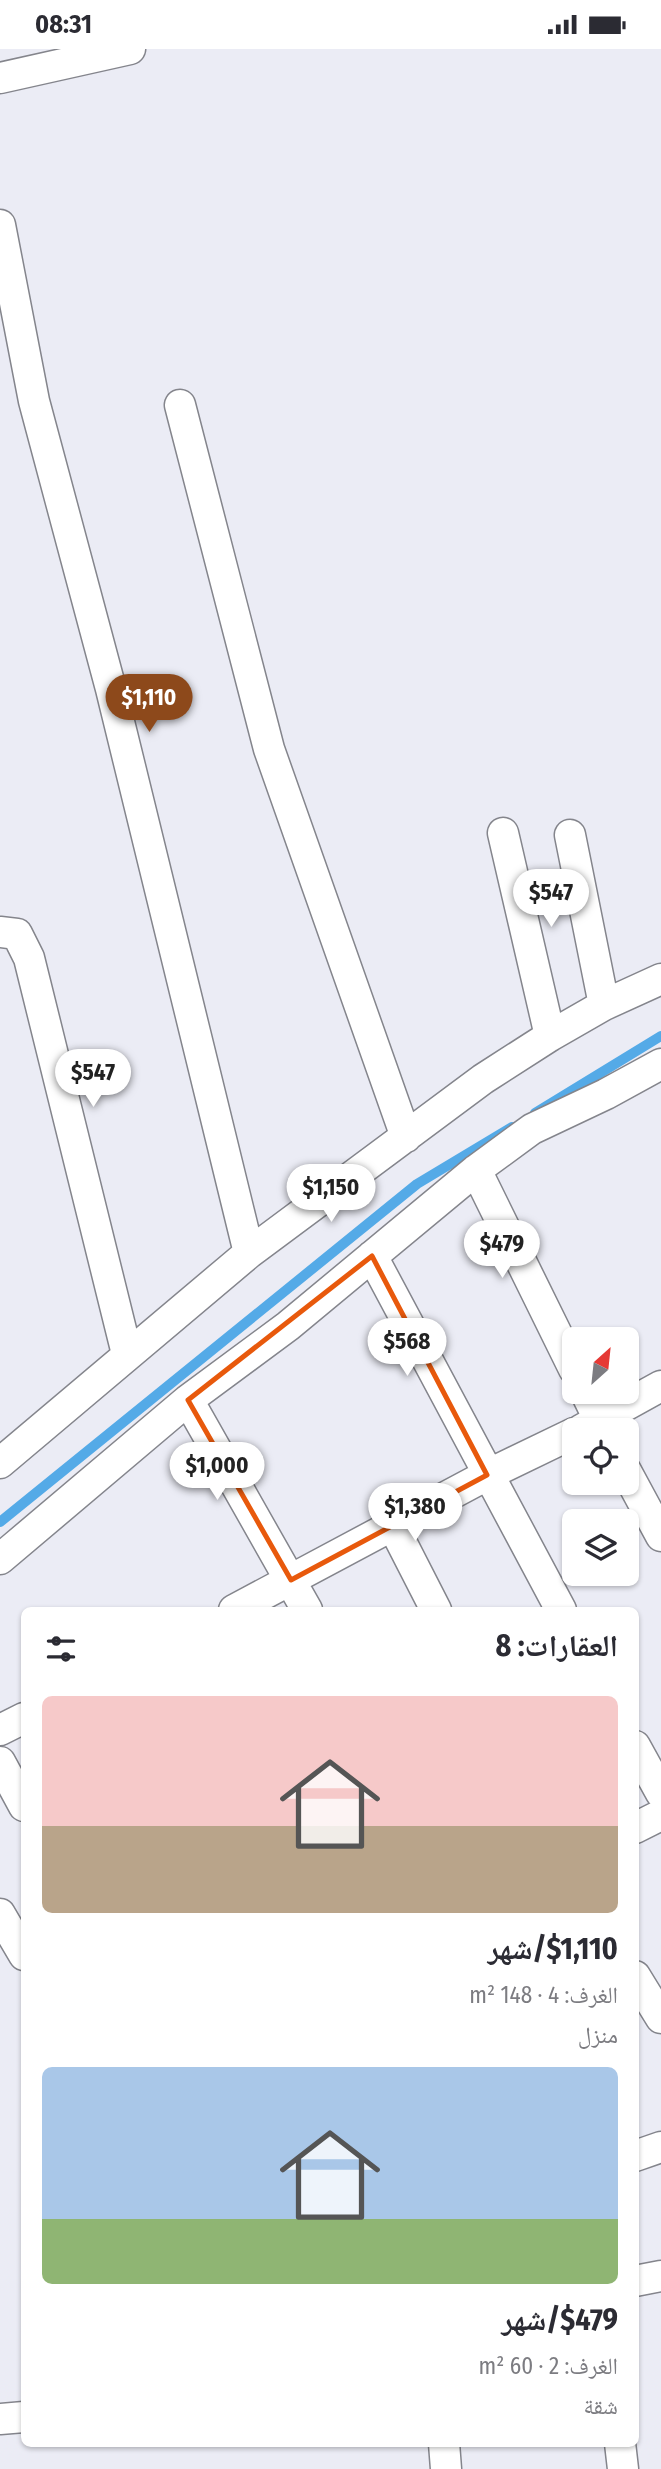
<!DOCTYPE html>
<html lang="ar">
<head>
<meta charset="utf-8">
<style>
	:root { --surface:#fff; --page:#f7f7f7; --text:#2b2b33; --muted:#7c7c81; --accent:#8d491b }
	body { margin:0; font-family:"Fira Sans Condensed","Noto Naskh Arabic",sans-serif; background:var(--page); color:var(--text); direction:rtl; height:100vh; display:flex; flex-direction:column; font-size:26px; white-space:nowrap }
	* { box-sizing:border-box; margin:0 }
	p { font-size:23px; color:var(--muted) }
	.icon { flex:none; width:38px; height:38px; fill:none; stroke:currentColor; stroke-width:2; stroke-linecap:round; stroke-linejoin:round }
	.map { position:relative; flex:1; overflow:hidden; direction:ltr }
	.drawer { position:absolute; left:21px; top:1558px; width:618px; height:840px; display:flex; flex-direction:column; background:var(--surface); border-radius:10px; box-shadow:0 2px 5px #0004; direction:rtl }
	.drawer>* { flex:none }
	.needle { width:46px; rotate:27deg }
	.buttons { position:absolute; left:562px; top:1278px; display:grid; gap:14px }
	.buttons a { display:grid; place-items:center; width:77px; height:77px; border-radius:10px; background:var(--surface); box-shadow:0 2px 5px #0004; font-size:35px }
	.price { position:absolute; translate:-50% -60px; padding:0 16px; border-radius:24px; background:#fff; color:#222; font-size:23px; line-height:46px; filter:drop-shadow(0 2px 4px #0008) }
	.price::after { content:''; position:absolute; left:50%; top:42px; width:21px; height:16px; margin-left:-10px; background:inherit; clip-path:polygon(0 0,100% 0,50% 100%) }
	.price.active { background:var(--accent); color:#fff }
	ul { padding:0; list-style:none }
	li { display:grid; align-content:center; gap:14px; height:371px; padding:0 21px }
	li span { display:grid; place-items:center; height:217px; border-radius:10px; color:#555 }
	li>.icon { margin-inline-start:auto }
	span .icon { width:126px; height:126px; fill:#fffc; stroke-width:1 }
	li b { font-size:30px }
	h2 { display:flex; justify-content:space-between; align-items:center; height:84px; padding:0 21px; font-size:30px }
	.status { display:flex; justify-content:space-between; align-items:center; height:49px; padding:0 35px; background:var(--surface); direction:ltr }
	.status svg { height:19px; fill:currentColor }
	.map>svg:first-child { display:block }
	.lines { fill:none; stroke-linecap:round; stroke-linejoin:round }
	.stream { stroke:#54aae7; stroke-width:10 }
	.street-casing { stroke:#84858c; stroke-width:33 }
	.street { stroke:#fff; stroke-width:30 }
	.marked { fill:none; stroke:#e8590c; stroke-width:5; stroke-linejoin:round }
</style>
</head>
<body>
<div class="status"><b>08:31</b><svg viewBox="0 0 49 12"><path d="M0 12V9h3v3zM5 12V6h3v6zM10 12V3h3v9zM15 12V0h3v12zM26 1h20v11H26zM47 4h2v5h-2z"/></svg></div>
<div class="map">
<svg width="661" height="2420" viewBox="0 0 661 2420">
	<rect width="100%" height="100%" fill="#ebecf5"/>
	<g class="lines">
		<!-- stream -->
		<path class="stream" d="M535,1064L661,987
			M0,1473L417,1135L512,1078"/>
		<!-- street casing -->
		<g class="street-casing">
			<path id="street" d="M0,29L130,0
				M0,176L34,352L111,640L249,1204
				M180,356L269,700L406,1088
				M503,784L550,987
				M570,786L604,956
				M0,883L17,885L29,909L127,1305
				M476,1121L574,1320
				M372,1207L561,1561
				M585,1342L604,1381
				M188,1351L307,1561
				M581,1381L661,1337
				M0,1414L249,1204L483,1030L550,987L604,956L661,930
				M626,1422L661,1487
				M393,1477L436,1561
				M0,1510L188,1351L288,1277L476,1121L532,1080L606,1045L661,1015
				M234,1561L487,1426L574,1384
				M0,1681L24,1669
				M635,1697L661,1744
				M0,1713L24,1757
				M635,1779L661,1766
				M0,1865L24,1906
				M635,1927L661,1969
				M635,2107L661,2098
				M635,2232L661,2227
				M0,2370L24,2368
				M444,2394L446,2420
				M620,2394L623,2420"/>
		</g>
		<!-- street -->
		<use href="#street" class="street"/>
	</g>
	<!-- marked area -->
	<path class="marked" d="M372,1207L487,1426L291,1531L188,1351Z"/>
</svg>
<div class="buttons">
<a><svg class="needle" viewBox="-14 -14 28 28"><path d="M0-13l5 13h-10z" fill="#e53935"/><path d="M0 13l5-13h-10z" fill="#7c7c81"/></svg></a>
<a><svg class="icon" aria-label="locate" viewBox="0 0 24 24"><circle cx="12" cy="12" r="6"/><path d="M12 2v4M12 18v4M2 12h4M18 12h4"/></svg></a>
<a><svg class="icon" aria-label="layers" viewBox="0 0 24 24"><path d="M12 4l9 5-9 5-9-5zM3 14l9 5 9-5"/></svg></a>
</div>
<b class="price active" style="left:149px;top:685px">$1,110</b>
<b class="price" style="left:551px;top:880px">$547</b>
<b class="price" style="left:93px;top:1060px">$547</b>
<b class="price" style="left:331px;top:1175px">$1,150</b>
<b class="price" style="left:502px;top:1231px">$479</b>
<b class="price" style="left:407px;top:1329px">$568</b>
<b class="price" style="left:217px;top:1453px">$1,000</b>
<b class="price" style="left:415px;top:1494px">$1,380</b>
<section class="drawer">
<h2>العقارات: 8<svg class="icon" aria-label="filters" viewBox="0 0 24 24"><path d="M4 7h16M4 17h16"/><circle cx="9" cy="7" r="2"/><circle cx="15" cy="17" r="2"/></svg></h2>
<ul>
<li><span style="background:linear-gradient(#f6c9c9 60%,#b9a48a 0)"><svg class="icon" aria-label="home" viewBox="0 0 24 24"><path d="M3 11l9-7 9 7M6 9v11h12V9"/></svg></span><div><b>$1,110/شهر</b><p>الغرف: 4 · 148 m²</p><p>منزل</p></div></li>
<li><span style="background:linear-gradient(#a9c7e8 70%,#8fb573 0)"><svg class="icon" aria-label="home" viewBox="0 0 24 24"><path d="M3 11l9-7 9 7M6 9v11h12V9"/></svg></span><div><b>$479/شهر</b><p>الغرف: 2 · 60 m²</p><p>شقة</p></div></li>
</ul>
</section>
</div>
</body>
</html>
